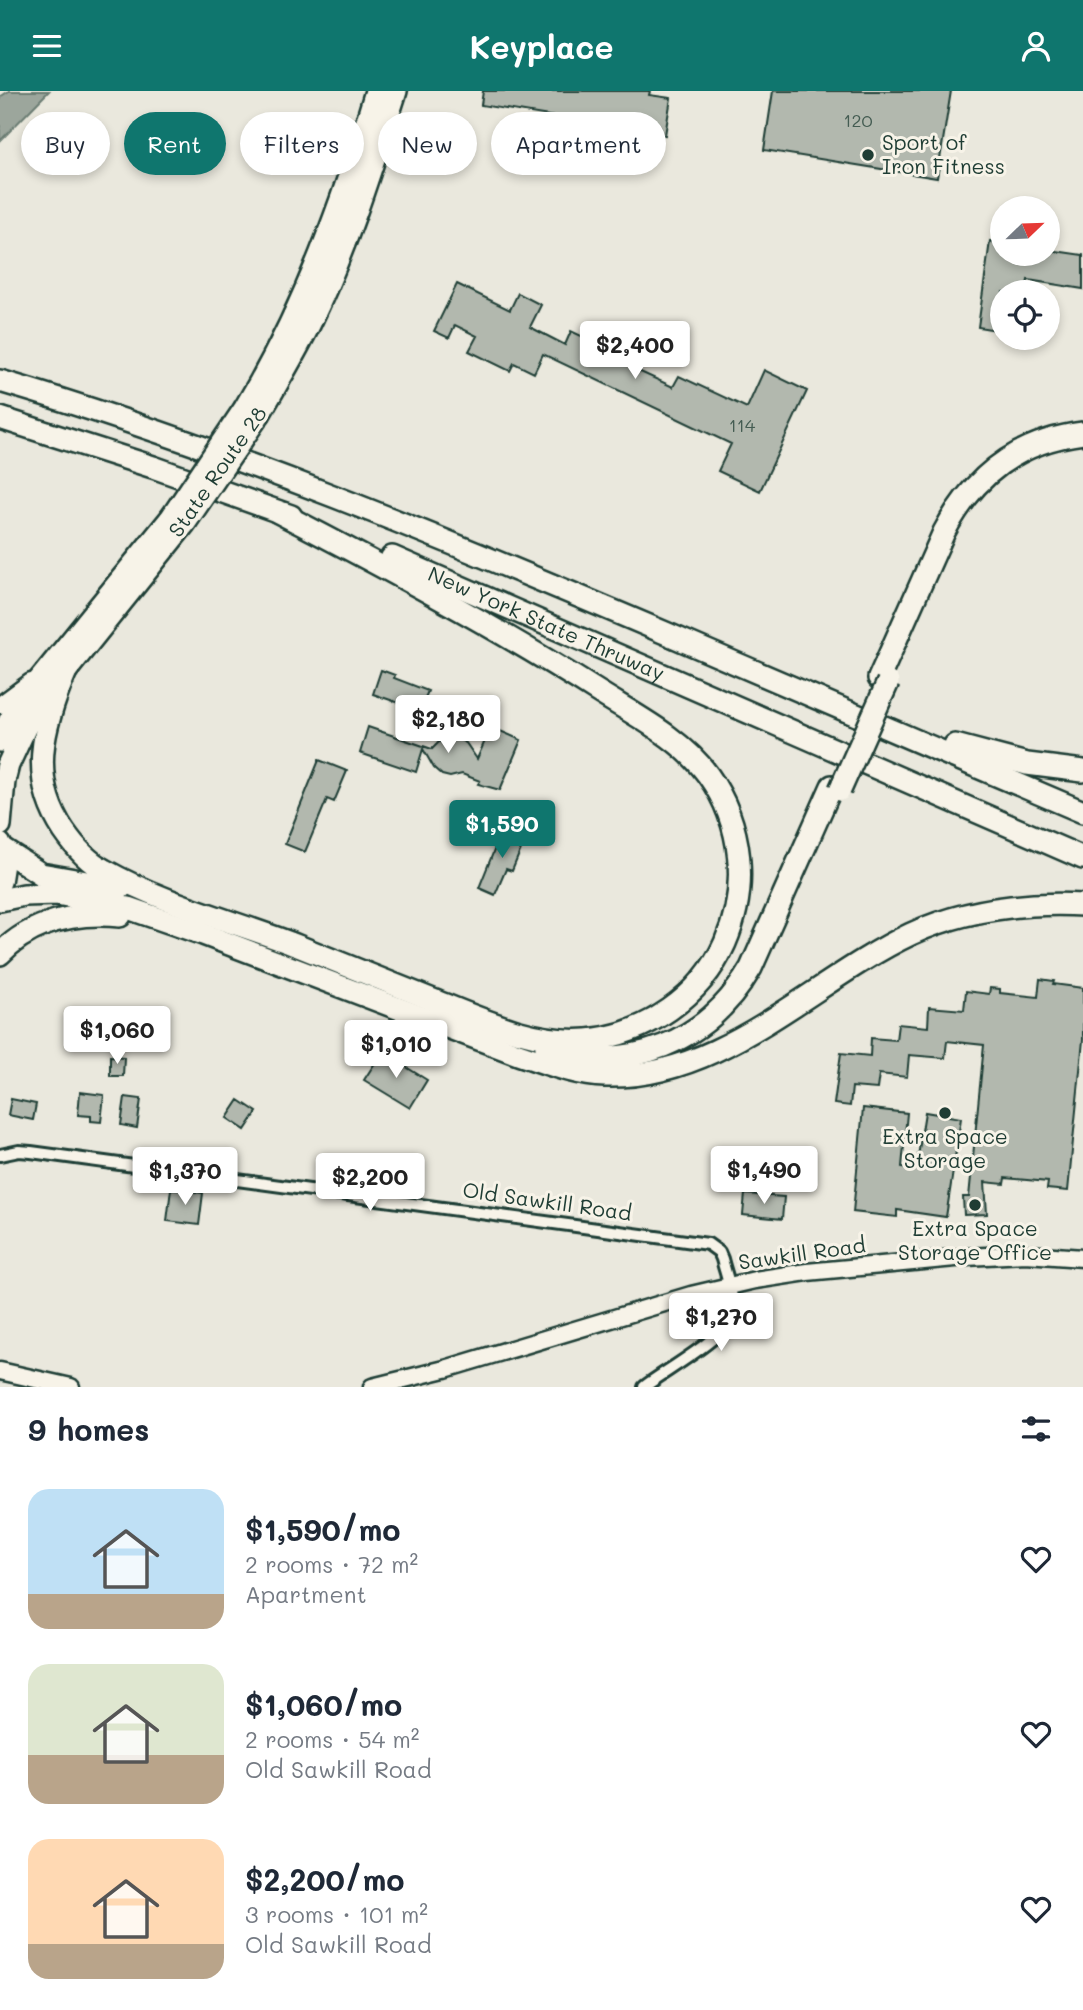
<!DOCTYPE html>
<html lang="en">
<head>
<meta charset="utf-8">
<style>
	:root { --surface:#fff; --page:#f6f6f7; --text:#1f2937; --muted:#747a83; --accent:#0f766e }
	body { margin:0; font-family:Mali,sans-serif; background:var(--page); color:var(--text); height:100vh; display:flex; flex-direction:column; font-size:26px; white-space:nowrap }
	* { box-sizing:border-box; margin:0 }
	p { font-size:23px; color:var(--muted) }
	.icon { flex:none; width:38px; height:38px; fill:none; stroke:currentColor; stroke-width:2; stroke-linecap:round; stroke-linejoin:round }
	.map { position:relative; height:1296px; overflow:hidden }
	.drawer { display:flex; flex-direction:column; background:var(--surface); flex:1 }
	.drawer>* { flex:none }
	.hud { position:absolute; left:21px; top:21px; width:700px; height:63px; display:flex; gap:14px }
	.needle { width:46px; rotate:67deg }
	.tools { position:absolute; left:990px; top:105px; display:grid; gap:14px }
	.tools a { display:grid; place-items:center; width:70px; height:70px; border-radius:50%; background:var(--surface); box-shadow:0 4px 10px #0003; font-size:35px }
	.price { position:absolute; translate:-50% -60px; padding:0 16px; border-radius:7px; background:#fff; color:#222; font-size:23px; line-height:46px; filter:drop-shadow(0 2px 4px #0008) }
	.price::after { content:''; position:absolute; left:50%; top:42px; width:21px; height:16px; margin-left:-10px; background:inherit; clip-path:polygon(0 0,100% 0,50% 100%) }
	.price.current { background:var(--accent); color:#fff }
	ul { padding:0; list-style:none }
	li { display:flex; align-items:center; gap:21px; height:175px; padding:0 28px }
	li span { display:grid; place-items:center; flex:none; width:196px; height:140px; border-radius:21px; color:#555 }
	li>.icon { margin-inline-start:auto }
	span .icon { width:84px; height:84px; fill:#fffc; stroke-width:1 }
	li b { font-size:30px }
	h2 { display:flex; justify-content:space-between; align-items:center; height:84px; padding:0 28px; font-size:30px }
	.chip { padding:0 24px; border-radius:32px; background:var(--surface); box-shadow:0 4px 10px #0003; font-size:24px; line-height:63px }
	.chip.current { background:var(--accent); color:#fff }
	header { display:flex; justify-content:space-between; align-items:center; height:91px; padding:0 28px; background:var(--accent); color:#fff; font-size:32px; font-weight:700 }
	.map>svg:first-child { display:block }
	.water { fill:#9ca69c; stroke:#6a7c72; stroke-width:2 }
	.building { fill:#b2b8ae; stroke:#1f3d34; stroke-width:2 }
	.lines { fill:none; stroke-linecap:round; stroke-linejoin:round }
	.street-casing { stroke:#1f3d34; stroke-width:16 }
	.secondary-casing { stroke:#1f3d34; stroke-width:21 }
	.highway-casing { stroke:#1f3d34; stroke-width:26 }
	.street { stroke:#f7f3e8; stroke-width:10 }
	.secondary { stroke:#f7f3e8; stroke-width:16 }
	.highway { stroke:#f7f3e8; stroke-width:21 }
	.highway-bridge-casing { stroke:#1f3d34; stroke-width:26; stroke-linecap:butt }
	.highway-bridge { stroke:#f7f3e8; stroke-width:21 }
	.poi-dot { fill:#1f3d34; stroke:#f7f3e8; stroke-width:2.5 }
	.labels { text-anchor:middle; stroke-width:6; stroke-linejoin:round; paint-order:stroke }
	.number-label { font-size:18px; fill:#445c52 }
	.poi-label { font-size:21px; fill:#1f3d34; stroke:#f7f3e8 }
	.street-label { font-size:21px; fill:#1f3d34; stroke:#f7f3e8 }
</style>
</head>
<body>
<header><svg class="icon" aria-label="menu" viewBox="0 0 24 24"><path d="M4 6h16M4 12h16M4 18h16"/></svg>Keyplace<svg class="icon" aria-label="person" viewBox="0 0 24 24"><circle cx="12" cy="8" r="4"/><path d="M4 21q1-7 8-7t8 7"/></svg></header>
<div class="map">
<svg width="1083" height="1296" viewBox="0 0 1083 1296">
	<rect width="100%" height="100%" fill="#eae8dd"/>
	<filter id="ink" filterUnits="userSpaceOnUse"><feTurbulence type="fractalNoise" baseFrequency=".0143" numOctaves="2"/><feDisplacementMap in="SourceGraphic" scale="14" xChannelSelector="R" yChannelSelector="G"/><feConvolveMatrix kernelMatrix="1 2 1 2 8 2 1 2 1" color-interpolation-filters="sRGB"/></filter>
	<g filter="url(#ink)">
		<!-- water -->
		<path class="water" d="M9,0H49L0,50V6Z"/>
		<!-- building -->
		<path class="building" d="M483,0H650L649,4L671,7L665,44L481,14Z
			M773,0H951L937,87L764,59Z
			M990,150L1003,152V163H1048V159L1083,164V198L1028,189L1026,201H1003V240L978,236Z
			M457,193L510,219L518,202L541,214L530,236L565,254L571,240L639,272L636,279L673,296L679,285L747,317L764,279L807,300L760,400L718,380L731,353L543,263L534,282L514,272L510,280L469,260L477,245L455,234L449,247L434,240Z
			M381,579L395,584L394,587L428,600L420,619L373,603Z
			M368,636L432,658L442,648L455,646L466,652L477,668L491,636L521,649L500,699L478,693L480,690L462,683L450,686L442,684L434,677L423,658L416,681L360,662Z
			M319,669L347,680L334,711L327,708L305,761L285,753Z
			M503,737L526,746L512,780L506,778L495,804L479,797Z
			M1040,888L1054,890L1053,893L1083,897V949L1068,1100L1047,1098L1048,1091L1005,1087L1004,1093L985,1091L987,1123L964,1124L963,1106H969L984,954L947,950L945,967L909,964L907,986L879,983L877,998L852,996L850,1015L834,1013L841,962L870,965L871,947L896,949L898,933L928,936L929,916L964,919L966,900L989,903L990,897L1000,898V902L1038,906Z
			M382,961L427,989L410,1017L364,989Z
			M110,965L124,966L123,985H110Z
			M80,1001L104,1004L101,1031L91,1030V1025L78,1024Z
			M125,1006L141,1008L137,1037L121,1034Z
			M11,1008L36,1013L33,1029L8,1024Z
			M239,1009L257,1021L245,1039L227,1027Z
			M863,1017L907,1022L902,1076L916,1078L925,1021L961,1027L946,1126L897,1119V1126L853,1121Z
			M171,1098L203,1102L199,1134L167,1130Z
			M745,1103L784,1106L782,1128L743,1124Z"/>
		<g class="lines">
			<!-- street casing -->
			<g class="street-casing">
				<path id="street" d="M0,1064L19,1060L31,1061L708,1153L719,1161L722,1168C726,1184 734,1204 733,1221C731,1244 664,1280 644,1296"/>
			</g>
			<!-- secondary casing -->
			<g class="secondary-casing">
				<path id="secondary" d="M0,614L31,591
					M0,1280L71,1296
					M372,1296L445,1278L691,1204L755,1189L807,1181L966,1166L1026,1163L1083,1167"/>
			</g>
			<!-- highway casing -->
			<g class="highway-casing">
				<g id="highway">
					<path d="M0,290C227,357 445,448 663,541C803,602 943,661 1083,721"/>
					<path d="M245,317C304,219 344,109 376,0"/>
					<path d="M260,322C277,292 295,263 310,232C346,158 371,78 396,0"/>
					<path d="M0,327L153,376L291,425"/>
					<path id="s1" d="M392,466L1083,767"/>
					<path d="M66,580C43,635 28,687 64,740C75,756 87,770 104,779C164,813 234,830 298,855C343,873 388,891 433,909C481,928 534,953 587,949C646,944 701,906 725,852C749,797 743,733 708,684C682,648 638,626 600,602C496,536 388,478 278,421"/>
					<path d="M879,587L944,441C974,384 1018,350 1083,342"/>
					<path d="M0,650L10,629L28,603L171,427"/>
					<path d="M955,654L1027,673L1083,680"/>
					<path d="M0,734L4,690L8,674L26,635L66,580L185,432"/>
					<path d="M0,753L3,772L0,791"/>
					<path d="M1,757L41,783L121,797"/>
					<path d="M0,809L24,804L57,803L128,817L203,843L518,963C546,972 575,984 605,985C721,989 813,889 911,843C965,818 1024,811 1083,814"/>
					<path d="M0,863C32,830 76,821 120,825"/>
					<path d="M546,957C629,984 708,951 751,877L832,695"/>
				</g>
			</g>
			<!-- street -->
			<use href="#street" class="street"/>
			<!-- secondary -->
			<use href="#secondary" class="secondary"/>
			<!-- highway -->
			<use href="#highway" class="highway"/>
			<!-- highway-bridge casing -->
			<g class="highway-bridge-casing">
				<path id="highway-bridge" d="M171,427L245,317
					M185,432L260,322
					M840,699L888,591"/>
			</g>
			<!-- highway-bridge -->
			<use href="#highway-bridge" class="highway-bridge"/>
		</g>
	</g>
	<!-- markers -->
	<g class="poi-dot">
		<circle cx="868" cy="64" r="7"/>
		<circle cx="945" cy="1022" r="7"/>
		<circle cx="975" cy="1114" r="7"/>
	</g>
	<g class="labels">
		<!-- number labels -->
		<g class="number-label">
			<text x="858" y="36">120</text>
			<text x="742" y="341">114</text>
		</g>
		<!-- poi labels -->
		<g class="poi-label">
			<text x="882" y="59" text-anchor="start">Sport of<tspan x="882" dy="24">Iron Fitness</tspan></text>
			<text x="945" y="1053">Extra Space<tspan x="945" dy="24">Storage</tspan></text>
			<text x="975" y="1145">Extra Space<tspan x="975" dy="24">Storage Office</tspan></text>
		</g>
		<!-- street labels -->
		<g class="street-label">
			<text transform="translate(218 381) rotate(-55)" y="7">State Route 28</text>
			<text dy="7" stroke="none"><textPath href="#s1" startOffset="168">New York State Thruway</textPath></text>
			<text transform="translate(547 1111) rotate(8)" y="7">Old Sawkill Road</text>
			<text transform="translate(802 1163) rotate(-8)" y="7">Sawkill Road</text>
		</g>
	</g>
</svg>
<div class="tools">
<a><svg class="needle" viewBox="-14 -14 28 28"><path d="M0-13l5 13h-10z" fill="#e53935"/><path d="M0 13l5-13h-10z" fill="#747a83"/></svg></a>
<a><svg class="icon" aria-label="locate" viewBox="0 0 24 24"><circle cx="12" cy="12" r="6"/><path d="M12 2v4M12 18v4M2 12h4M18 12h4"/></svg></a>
</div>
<b class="price" style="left:635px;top:290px">$2,400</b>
<b class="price" style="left:448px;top:664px">$2,180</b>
<b class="price current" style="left:502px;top:769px">$1,590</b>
<b class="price" style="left:117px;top:975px">$1,060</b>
<b class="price" style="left:396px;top:989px">$1,010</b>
<b class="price" style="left:764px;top:1115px">$1,490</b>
<b class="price" style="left:185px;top:1116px">$1,370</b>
<b class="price" style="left:370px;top:1122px">$2,200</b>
<b class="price" style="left:721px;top:1262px">$1,270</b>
<div class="hud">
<a class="chip">Buy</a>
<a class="chip current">Rent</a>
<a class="chip">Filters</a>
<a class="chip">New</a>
<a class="chip">Apartment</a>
</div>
</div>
<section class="drawer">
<h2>9 homes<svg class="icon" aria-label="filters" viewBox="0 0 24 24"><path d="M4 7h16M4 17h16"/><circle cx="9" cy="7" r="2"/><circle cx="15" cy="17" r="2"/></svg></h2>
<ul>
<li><span style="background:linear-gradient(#bfe0f5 75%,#b9a48a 0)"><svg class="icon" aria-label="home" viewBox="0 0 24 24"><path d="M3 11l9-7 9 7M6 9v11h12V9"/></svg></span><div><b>$1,590/mo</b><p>2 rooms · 72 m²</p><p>Apartment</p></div><svg class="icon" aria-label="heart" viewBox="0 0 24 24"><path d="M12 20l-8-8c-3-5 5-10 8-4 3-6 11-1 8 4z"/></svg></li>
<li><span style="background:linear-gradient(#dfe7d0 65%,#b9a48a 0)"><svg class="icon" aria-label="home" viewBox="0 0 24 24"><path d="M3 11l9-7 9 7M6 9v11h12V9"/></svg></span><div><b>$1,060/mo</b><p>2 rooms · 54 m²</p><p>Old Sawkill Road</p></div><svg class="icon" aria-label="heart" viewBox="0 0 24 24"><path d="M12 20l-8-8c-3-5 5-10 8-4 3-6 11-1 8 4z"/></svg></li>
<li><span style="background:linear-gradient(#ffd9b3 75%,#b9a48a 0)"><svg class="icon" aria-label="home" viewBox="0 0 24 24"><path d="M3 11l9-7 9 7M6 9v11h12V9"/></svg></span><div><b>$2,200/mo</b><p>3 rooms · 101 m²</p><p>Old Sawkill Road</p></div><svg class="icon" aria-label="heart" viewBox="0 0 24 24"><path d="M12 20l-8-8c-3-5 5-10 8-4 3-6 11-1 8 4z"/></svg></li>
</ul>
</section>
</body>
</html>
